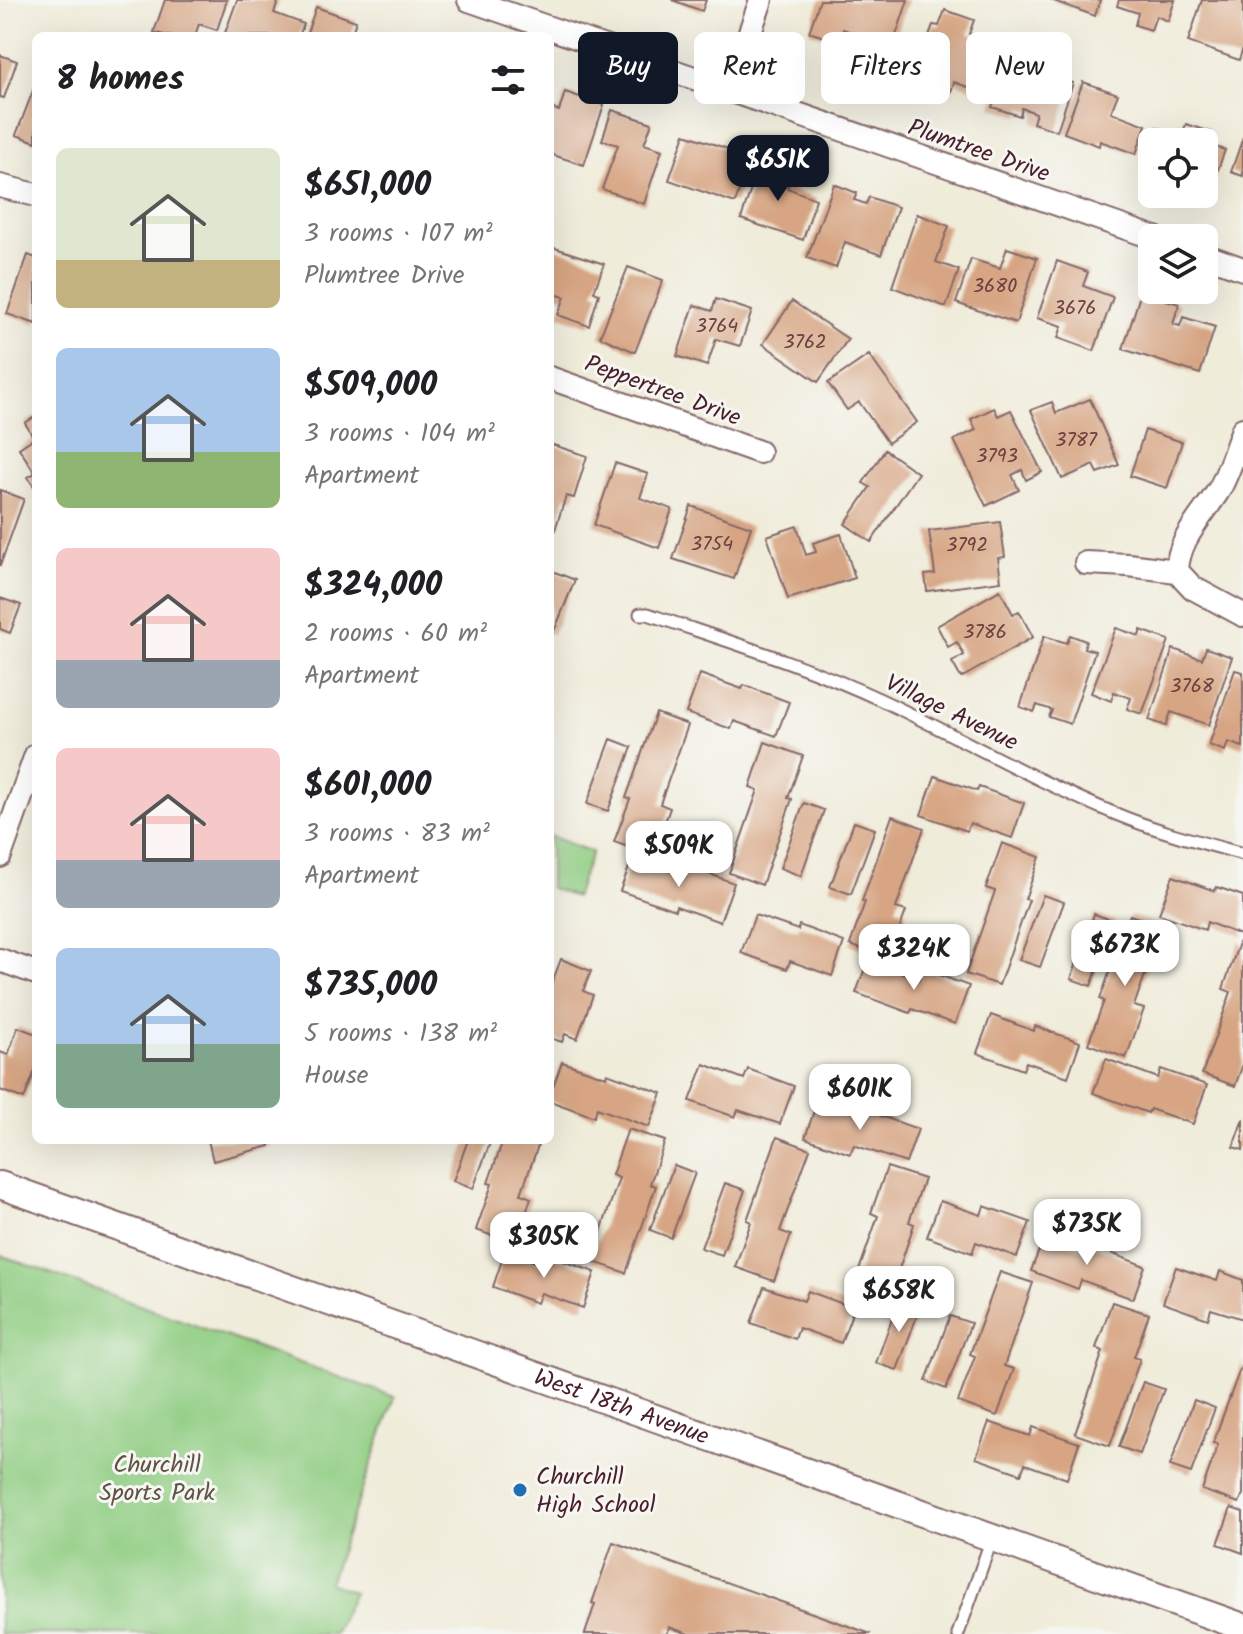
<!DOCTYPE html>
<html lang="en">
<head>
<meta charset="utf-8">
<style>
	:root { --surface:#fff; --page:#f6f6f6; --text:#202124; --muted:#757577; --accent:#111827 }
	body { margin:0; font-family:Kalam,sans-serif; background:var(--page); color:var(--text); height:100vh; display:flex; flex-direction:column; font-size:30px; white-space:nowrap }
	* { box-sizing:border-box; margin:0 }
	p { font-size:26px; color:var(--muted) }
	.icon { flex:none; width:44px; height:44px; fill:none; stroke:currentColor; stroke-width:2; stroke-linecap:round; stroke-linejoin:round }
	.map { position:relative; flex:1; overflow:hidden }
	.drawer { position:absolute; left:32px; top:32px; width:522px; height:1112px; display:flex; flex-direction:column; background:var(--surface); border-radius:12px; box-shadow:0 8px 32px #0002 }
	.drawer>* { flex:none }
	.top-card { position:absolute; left:578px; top:32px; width:544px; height:72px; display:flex; gap:16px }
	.buttons { position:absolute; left:1138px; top:128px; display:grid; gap:16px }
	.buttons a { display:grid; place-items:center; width:80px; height:80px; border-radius:12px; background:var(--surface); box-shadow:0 8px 32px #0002; font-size:40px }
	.price { position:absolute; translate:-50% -68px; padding:0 18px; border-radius:16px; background:#fff; color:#222; font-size:26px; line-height:52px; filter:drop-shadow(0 2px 4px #0008) }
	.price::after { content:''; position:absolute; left:50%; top:48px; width:24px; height:18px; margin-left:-12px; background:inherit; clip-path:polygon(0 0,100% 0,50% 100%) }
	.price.selected { background:var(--accent); color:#fff }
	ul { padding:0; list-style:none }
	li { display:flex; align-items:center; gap:24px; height:200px; padding:0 24px }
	li span { display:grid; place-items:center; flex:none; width:224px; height:160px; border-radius:12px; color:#555 }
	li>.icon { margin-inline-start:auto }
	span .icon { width:96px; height:96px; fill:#fffc; stroke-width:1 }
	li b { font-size:34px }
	h2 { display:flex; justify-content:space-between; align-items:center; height:96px; padding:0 24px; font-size:34px }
	.pill { padding:0 28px; border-radius:12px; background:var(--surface); box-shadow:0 8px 32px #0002; font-size:28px; line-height:72px }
	.pill.selected { background:var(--accent); color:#fff }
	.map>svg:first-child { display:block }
	.green { fill:#90cd82; stroke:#6d7656; stroke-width:2 }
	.building { fill:#d7a583 }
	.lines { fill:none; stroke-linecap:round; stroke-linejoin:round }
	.service-casing { stroke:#846768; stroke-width:15 }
	.minor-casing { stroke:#846768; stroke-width:26 }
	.tertiary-casing { stroke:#846768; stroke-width:30 }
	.service { stroke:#fff; stroke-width:11 }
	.minor { stroke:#fff; stroke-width:22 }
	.tertiary { stroke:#fff; stroke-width:26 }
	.poi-dot { fill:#1f6fb2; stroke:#f6f6f2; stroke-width:3 }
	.labels { text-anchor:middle; stroke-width:6; stroke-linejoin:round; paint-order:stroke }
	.number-label { font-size:20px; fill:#6d4041 }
	.street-label { font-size:24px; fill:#4a1f2b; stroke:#f6f6f2 }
	.park-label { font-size:24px; fill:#5f5345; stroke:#f6f6f2 }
	.poi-label { font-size:24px; fill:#4a1f2b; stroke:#f6f6f2; text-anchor:start }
</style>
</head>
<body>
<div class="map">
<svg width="1243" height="1634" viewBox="0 0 1243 1634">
	<rect width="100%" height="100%" fill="#f6f6f2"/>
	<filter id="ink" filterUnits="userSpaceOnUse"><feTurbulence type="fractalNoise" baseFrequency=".0125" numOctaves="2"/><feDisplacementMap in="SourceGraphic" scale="16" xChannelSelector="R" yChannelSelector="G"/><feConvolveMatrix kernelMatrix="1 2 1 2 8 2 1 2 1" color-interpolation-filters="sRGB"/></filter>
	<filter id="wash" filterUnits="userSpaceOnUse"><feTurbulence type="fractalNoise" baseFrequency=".006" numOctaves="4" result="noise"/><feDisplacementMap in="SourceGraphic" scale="32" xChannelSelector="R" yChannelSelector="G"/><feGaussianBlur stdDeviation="1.8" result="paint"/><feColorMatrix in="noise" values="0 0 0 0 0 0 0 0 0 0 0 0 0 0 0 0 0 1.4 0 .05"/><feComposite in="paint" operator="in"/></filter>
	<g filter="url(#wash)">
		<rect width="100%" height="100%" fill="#f0ecda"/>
		<!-- green -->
		<path class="green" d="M550,836L592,852L575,897L550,888Z
			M0,1255L395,1397L329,1583L354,1592L334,1634H0Z"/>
		<g id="blocks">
			<!-- building -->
			<path class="building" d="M165,0H227L217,30L199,24L195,36H167L154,32Z
				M237,0H279L274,13L304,24L299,36H224Z
				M672,0H706L702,11Z
				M820,0H908L888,59L862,50L864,45L857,43L860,35L843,29L839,42L809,32Z
				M1051,0H1100L1095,16Z
				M1119,0H1175L1168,21L1156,16L1151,30L1135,25L1138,13L1117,6Z
				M1202,0H1243V48L1239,60L1188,42Z
				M316,7L356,21L351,36H306Z
				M945,10L974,20L969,34L1001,45L984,93L954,82L951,92L914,80L933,25L939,26Z
				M0,55L17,61L4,98L0,97Z
				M1023,56L1058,68L1055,77L1073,83L1057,131L1033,123L1036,113L1022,108L1020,116L992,107L1008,60L1020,64Z
				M1083,82L1118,94L1111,112L1146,125L1136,154L1100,141L1099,146L1064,133Z
				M36,83V142L16,135Z
				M565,92L604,105L584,165L550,154V108L559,111Z
				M612,110L652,123L644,144L662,150L644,204L602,189L618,145L602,140Z
				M1186,124L1211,132L1207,144L1225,150L1211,189L1204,187V142H1152V163L1145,160L1156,127L1182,135Z
				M685,134L751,157L735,203L669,180Z
				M1243,137V176L1231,172Z
				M760,162L792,173L787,188L816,199L803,240L741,219Z
				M834,184L857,193L854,200L866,204L869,197L898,207L881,255L845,242L836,268L807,258Z
				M917,214L949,226L936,262L959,270L946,307L892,287Z
				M552,247L604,264L594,292L599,294L589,326L558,315L565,297L550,293L553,286L550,285V253Z
				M1007,248L1037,258L1016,323L956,303L971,259L1000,268Z
				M28,255L36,258V324L7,314Z
				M1057,261L1088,272L1083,286L1113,297L1094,351L1058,338L1062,326L1037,318Z
				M628,267L663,280L635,352L600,337Z
				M1141,292L1179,304L1173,324L1180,326L1183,317L1215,327L1200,374L1123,349Z
				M716,299L752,311L740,346L716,339L707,366L677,356L694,305L712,311Z
				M792,301L848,339L818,382L763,344Z
				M869,355L917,422L888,443L859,402L847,410L828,383Z
				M1090,399L1119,465L1098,473L1094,465L1062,479L1031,410L1052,402L1056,413Z
				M994,408L998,416L1011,410L1042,472L1026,480L1022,470L1012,475L1019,490L986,506L954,440L976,430L971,419Z
				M36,416V490L28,477L35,473L19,448L34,438L25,423Z
				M1145,430L1182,442L1167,488L1130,476Z
				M550,444L587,456L574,498L566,496L551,542Z
				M885,450L918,473L871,542L845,524L870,487L863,483Z
				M615,463L648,474L640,498L672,509L659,548L594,525Z
				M0,490L24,499L0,566Z
				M691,506L751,527L734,579L673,559Z
				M1000,522L1005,557L998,558L1001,581L927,591L925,575L935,574L929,531Z
				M797,526L806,555L816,552L813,543L841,534L855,578L788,599L767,536Z
				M550,570L575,580L553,634L550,633Z
				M1000,590L1013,614L1019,611L1033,637L961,678L952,662L964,655L957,642L948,647L937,626Z
				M0,598L21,605L10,633L0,629Z
				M1116,628L1139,636L1141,630L1169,640L1142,714L1127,709L1131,698L1114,692L1111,701L1091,693Z
				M1070,635L1086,641L1084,648L1095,651L1070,724L1049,717L1052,710L1037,705L1034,712L1020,707L1044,636L1067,643Z
				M1206,648L1232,657L1209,725L1171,712L1166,726L1149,720L1173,649L1202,659Z
				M1235,670L1243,672V747L1228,742L1225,751L1209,745Z
				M700,674L742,689L744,685L789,702L776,736L734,721L731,729L686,713Z
				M656,713L688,725L660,804L670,808L653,856L614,842L630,799L626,798Z
				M611,739L632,747L608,811L587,804Z
				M765,742L803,756L788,798L792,799L762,885L729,873L758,790L750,787Z
				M935,776L977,791L979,787L1024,803L1012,838L970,823L967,831L921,815Z
				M804,803L824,810L801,876L780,868Z
				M892,816L924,828L896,908L906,911L889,959L850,945L865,902L862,901Z
				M854,822L875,829L851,894L830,887Z
				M1002,843L1040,857L1025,899L1029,900L999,985L966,974L995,891L986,888Z
				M633,857L685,876L688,866L734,883L720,922L676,906L675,910L620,891Z
				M1173,876L1215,891L1217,887L1243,896V936L1207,922L1205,930L1159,914Z
				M1043,895L1064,902L1040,967L1019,960Z
				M1094,914L1115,921L1091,986L1071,979Z
				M755,915L798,930L799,925L844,942L832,976L790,961L787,969L741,953Z
				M1130,915L1162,926L1134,1006L1144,1009L1126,1058L1088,1044L1104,1001L1100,999Z
				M1239,943L1243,945V1064L1235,1086L1202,1074L1231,992L1223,989Z
				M561,959L591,971L583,991L593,995L577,1039L565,1034L562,1042L550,1038V988Z
				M868,960L920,979L923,969L969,986L955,1024L912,1009L910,1013L856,993Z
				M991,1015L1034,1031L1035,1026L1080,1042L1068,1077L1026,1062L1023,1070L977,1053Z
				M18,1027L36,1034V1068L24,1099L0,1090V1052L8,1055Z
				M1106,1059L1158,1078L1161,1069L1207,1085L1193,1124L1150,1109L1148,1113L1093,1093Z
				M562,1062L606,1077L607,1073L662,1093L649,1127L597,1108L594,1117L550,1101V1095Z
				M704,1064L744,1079L748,1069L794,1086L780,1124L738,1110L735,1117L690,1101Z
				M818,1099L862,1115L864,1110L918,1129L906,1163L854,1145L850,1154L805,1138Z
				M1243,1119V1150L1233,1147Z
				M628,1129L665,1141L650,1184L656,1186L626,1273L591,1261L619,1178L612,1175Z
				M777,1137L810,1149L780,1231L791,1235L774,1281L735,1267L751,1222L747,1220Z
				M208,1140H269L270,1146L213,1161Z
				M468,1140H491L473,1189L453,1181Z
				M503,1140H540L521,1194L531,1198L515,1244L476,1230L492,1184L488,1183Z
				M674,1165L695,1173L671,1238L650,1230Z
				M887,1167L924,1179L909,1222L914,1224L885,1311L849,1299L878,1216L871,1213Z
				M725,1183L745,1190L722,1255L701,1248Z
				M940,1201L981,1215L984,1206L1030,1222L1017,1257L976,1242L972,1253L927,1237Z
				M1045,1235L1087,1251L1090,1245L1145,1266L1133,1299L1081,1280L1078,1289L1031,1271Z
				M505,1251L546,1266L549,1256L595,1272L583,1308L541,1293L537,1303L493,1287Z
				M1176,1267L1217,1281L1220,1271L1243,1280V1319L1211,1309L1208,1319L1163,1303Z
				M1000,1272L1033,1283L1004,1366L1014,1369L997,1416L958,1402L975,1356L970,1354Z
				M764,1287L804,1301L808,1291L854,1308L841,1343L799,1328L795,1339L751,1323Z
				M900,1297L921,1305L897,1370L876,1363Z
				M1112,1302L1149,1314L1134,1357L1140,1359L1110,1446L1075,1434L1103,1351L1096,1348Z
				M950,1316L971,1323L946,1389L926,1381Z
				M1243,1361V1494L1239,1503L1202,1490L1218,1444L1213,1443Z
				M1143,1382L1164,1389L1140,1454L1119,1447Z
				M1194,1400L1215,1408L1191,1473L1170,1466Z
				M989,1422L1030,1436L1033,1427L1079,1443L1067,1479L1025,1464L1021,1474L976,1458Z
				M1231,1508L1243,1512V1553L1218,1544Z
				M613,1542L871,1634H689L669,1627L667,1634H585L595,1604L592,1603Z"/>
		</g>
	</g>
	<g filter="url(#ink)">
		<use href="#blocks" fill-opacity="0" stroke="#846768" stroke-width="2"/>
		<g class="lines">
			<!-- service casing -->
			<g class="service-casing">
				<path id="service" d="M640,614H648C727,641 806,665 881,700C960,737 1035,781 1116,814C1157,831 1200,842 1243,854
					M958,1634L992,1538"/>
			</g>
			<!-- minor casing -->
			<g class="minor-casing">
				<path id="minor" d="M469,0L1155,238
					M730,90L761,0
					M0,186L36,195
					M1204,255L1243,269
					M550,378L759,452
					M1086,563L1128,565L1177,571L1193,588L1243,615
					M1177,571C1178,538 1204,515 1220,488C1230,469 1236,448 1243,429
					M0,856L36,755
					M0,960L36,973"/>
			</g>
			<!-- tertiary casing -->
			<g class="tertiary-casing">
				<g id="tertiary">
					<path id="s1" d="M0,1185L1243,1627"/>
				</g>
			</g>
			<!-- service -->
			<use href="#service" class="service"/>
			<!-- minor -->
			<use href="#minor" class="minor"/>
			<!-- tertiary -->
			<use href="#tertiary" class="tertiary"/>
		</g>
	</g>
	<!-- markers -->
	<circle class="poi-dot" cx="520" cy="1490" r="8"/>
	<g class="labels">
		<!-- number labels -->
		<g class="number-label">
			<text x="995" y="292">3680</text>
			<text x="1075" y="314">3676</text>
			<text x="717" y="332">3764</text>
			<text x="805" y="348">3762</text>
			<text x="1076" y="446">3787</text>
			<text x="997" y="462">3793</text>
			<text x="712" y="550">3754</text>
			<text x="967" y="551">3792</text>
			<text x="985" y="638">3786</text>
			<text x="1192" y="692">3768</text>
		</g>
		<!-- street labels -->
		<g class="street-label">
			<text transform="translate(979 150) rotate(19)" y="8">Plumtree Drive</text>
			<text transform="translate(663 390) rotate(20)" y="8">Peppertree Drive</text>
			<text transform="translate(952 712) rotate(26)" y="8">Village Avenue</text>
			<text dy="8" stroke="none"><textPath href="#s1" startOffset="660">West 18th Avenue</textPath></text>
		</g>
		<!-- park labels -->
		<g class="park-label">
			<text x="157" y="1472">Churchill<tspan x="157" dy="28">Sports Park</tspan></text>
		</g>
		<!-- poi labels -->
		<g class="poi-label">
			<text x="536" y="1484">Churchill<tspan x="536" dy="28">High School</tspan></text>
		</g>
	</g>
</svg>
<div class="buttons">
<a><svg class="icon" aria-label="locate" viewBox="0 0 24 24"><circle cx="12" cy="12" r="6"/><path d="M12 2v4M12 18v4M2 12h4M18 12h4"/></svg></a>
<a><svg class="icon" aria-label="layers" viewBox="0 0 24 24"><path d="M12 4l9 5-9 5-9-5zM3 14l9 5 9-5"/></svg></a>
</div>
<b class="price selected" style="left:778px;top:203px">$651K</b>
<b class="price" style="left:679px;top:889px">$509K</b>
<b class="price" style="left:1125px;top:988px">$673K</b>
<b class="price" style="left:914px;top:992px">$324K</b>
<b class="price" style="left:860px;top:1132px">$601K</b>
<b class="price" style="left:1087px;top:1267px">$735K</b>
<b class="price" style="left:544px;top:1280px">$305K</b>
<b class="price" style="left:899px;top:1334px">$658K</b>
<div class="top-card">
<a class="pill selected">Buy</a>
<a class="pill">Rent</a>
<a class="pill">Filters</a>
<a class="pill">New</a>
</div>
<section class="drawer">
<h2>8 homes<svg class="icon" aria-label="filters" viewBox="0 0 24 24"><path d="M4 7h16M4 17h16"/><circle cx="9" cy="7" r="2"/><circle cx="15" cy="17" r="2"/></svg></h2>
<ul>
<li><span style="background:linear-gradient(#dfe7d0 70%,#c2b280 0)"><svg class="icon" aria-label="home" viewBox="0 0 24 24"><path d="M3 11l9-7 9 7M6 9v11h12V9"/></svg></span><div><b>$651,000</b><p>3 rooms · 107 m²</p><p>Plumtree Drive</p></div></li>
<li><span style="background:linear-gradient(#a9c7e8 65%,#8fb573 0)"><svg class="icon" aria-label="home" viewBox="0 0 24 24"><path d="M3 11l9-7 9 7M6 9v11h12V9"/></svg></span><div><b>$509,000</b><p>3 rooms · 104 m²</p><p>Apartment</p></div></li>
<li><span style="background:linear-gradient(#f6c9c9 70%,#9aa5b1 0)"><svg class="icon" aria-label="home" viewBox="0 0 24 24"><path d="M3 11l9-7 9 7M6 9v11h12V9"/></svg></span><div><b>$324,000</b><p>2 rooms · 60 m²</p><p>Apartment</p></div></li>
<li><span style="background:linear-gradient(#f6c9c9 70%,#9aa5b1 0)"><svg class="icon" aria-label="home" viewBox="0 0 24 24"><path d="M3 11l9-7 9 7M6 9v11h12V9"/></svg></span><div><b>$601,000</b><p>3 rooms · 83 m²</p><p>Apartment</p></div></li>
<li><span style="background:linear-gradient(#a9c7e8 60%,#7fa58c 0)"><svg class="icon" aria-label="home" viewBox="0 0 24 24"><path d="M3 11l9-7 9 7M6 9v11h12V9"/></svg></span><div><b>$735,000</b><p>5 rooms · 138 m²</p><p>House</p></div></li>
</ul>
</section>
</div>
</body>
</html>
